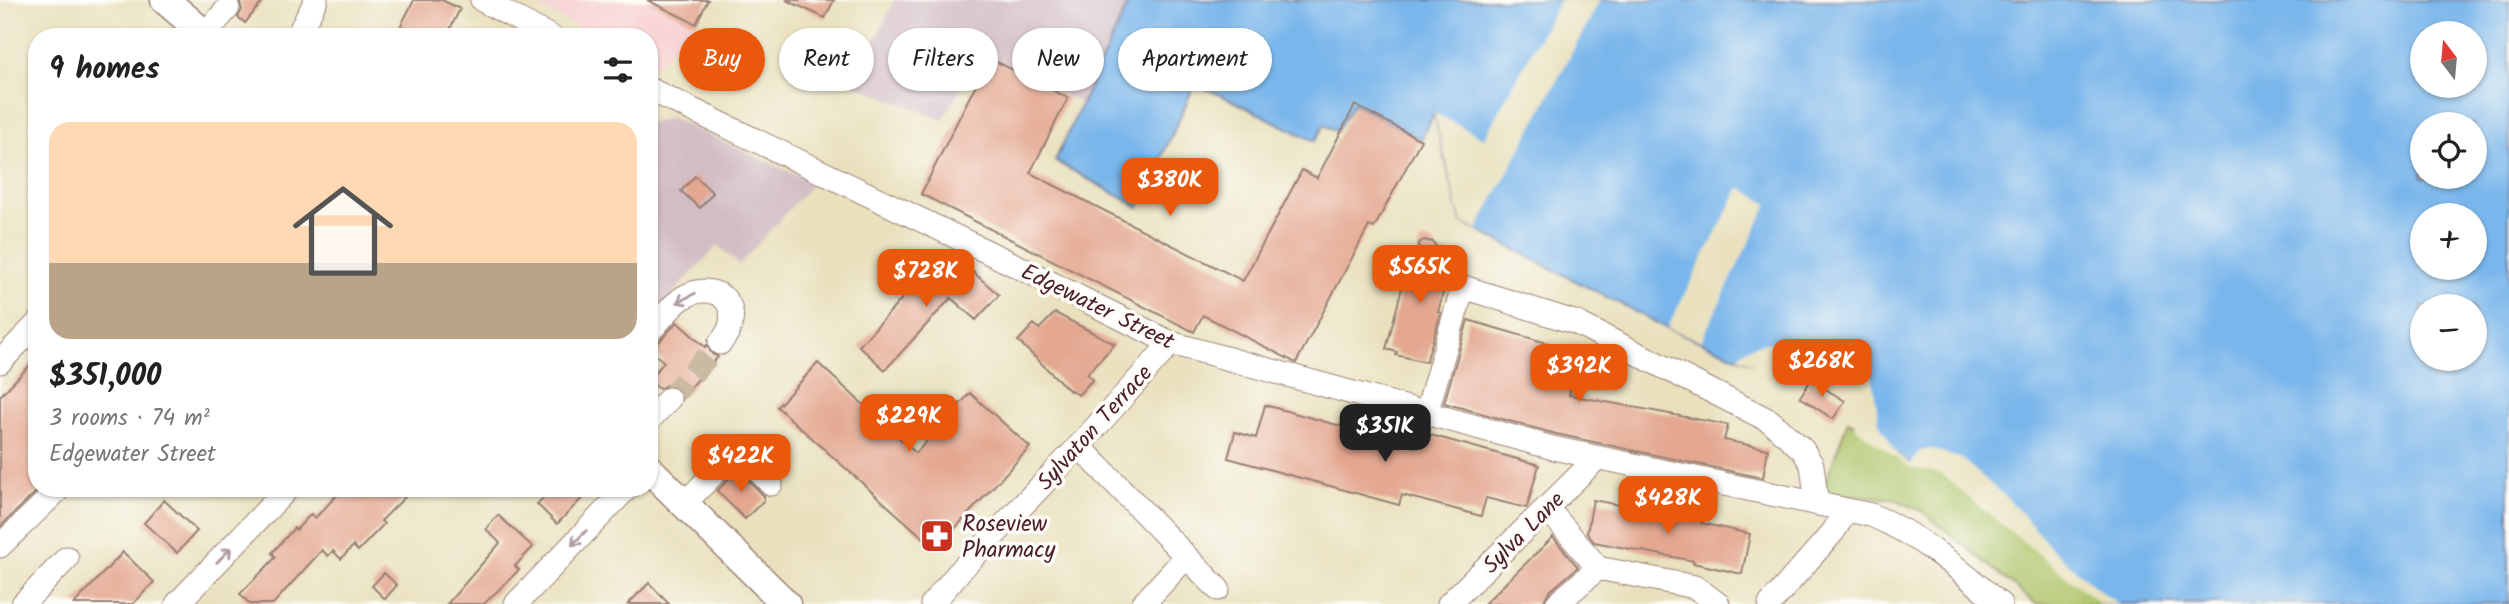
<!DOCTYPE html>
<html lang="en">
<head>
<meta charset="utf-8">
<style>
	:root { --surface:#fff; --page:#f6f6f6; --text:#222; --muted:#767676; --line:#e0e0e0; --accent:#ea580c }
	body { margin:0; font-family:Kalam,sans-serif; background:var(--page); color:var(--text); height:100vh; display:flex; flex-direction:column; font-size:26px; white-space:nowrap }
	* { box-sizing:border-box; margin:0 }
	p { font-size:23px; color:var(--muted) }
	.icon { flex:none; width:38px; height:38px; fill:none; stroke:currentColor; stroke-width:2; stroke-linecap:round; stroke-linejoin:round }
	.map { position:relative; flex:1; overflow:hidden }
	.drawer { position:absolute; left:28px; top:28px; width:630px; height:469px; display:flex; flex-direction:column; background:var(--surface); border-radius:28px; box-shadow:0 2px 5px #0004 }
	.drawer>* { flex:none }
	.banner { position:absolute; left:679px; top:28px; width:665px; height:63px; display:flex; gap:14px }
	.needle { width:46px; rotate:344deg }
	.buttons { position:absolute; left:2410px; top:21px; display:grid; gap:14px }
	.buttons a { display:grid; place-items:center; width:77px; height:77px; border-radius:50%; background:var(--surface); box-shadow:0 2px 5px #0004; font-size:35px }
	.price { position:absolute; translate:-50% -60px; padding:0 16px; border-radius:14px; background:var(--accent); color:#fff; font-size:23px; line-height:46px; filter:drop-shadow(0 2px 4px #0008) }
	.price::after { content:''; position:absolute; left:50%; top:42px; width:21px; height:16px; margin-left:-10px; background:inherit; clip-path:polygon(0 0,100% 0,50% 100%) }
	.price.selected { background:#222; color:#fff }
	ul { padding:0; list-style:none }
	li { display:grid; align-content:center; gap:14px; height:371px; padding:0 21px }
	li+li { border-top:2px solid var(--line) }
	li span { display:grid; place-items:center; height:217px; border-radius:21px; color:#555 }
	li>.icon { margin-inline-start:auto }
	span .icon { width:126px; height:126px; fill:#fffc; stroke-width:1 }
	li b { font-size:30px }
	h2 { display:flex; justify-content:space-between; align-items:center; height:84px; padding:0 21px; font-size:30px }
	.chip { padding:0 24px; border-radius:32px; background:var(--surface); box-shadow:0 2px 5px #0004; font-size:24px; line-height:63px }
	.chip.selected { background:var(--accent); color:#fff }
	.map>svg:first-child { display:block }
	.built { fill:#f7cfd0 }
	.industrial { fill:#d2bdc5 }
	.green { fill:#aec56a; stroke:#7c724a; stroke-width:2 }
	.water { fill:#79b6eb; stroke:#626a8b; stroke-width:2; fill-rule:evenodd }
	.pier { fill:#e9e1be }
	.building { fill:#e4a891 }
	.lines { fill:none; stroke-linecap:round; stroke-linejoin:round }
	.minor-tunnel { stroke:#c9baa1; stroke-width:23; stroke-dasharray:23 11; stroke-linecap:butt }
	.minor-casing { stroke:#9a8074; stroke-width:25 }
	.major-casing { stroke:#9a8074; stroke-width:31 }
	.minor { stroke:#fff; stroke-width:23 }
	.major { stroke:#fff; stroke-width:28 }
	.oneway { stroke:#ae9aa0 }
	.labels { text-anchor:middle; stroke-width:7; stroke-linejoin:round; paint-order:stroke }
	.street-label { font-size:23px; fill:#4a1f2b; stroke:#fdfcf7 }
	.poi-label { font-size:23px; fill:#4a1f2b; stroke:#fdfcf7; text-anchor:start }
</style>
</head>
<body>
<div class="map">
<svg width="2509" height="604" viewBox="0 0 2509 604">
	<rect width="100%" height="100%" fill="#fdfcf7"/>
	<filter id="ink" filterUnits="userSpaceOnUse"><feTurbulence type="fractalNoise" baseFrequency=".0143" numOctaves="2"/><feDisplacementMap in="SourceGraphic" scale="14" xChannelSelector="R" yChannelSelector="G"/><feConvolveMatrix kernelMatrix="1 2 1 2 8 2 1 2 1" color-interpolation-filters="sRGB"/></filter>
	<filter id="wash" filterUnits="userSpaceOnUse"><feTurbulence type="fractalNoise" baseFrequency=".00686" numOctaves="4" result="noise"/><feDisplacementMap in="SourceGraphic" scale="28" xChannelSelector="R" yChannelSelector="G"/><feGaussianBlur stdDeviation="1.57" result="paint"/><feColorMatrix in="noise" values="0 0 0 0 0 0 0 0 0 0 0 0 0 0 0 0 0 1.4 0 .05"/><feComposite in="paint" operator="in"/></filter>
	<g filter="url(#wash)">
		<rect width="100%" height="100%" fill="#e9e1be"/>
		<!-- built -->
		<path class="built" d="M525,0H708L696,24L654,67L649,64V37H596Z"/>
		<!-- industrial -->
		<path class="industrial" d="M894,0H1130L1082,104L981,53L943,120L855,85Z
			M672,118L813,183L739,265L718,245L649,319V123Z"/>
		<!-- green -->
		<path class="green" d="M1848,421L1944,471L2106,604H2036L1922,511L1895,499L1824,493L1823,488Z"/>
		<!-- water -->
		<path class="water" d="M1130,0H2509V604H2106L1944,471L1911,464L1857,424L1864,388L1850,376L1825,366L1752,363L1667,328L1461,222L1434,114L1421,140L1354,103L1337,131L1324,125L1315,141C1275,123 1237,101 1195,84L1139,207L1055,161ZM2422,33H2474V86H2422ZM2422,124H2474V177H2422ZM2422,215H2474V268H2422ZM2422,306H2474V359H2422Z"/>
		<!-- pier -->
		<path class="pier" d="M1560,0H1600L1477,230L1461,222L1434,113L1484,138Z
			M1740,187L1768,204L1701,341L1667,328Z
			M1805,339L1837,348L1862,363L1872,376L1879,423L1897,454L1911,464L1920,451L1931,449L1962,459L2011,502L2053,550L2102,593L2119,604H2101L1963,493L1942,474L1909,467L1855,427L1860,389L1848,379L1824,370L1785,365L1759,366L1738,357L1747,348L1763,343Z"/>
		<g id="blocks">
			<!-- building -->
			<path class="building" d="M239,0H264L245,23L238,17L242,10Z
				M414,0H442L460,9L446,37H395Z
				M647,0H708L696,24Z
				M786,0H834L825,18Z
				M989,58L1068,98L1030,173L1243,281L1302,170L1317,178L1355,105L1421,140L1374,228L1369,226L1296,363L1203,315L1194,332L921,194Z
				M695,176L713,193L700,208L681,191Z
				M1424,240L1433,242L1440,252L1453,255L1438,312L1441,313L1426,362L1396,355L1397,352L1386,349L1407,269L1425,274L1418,250L1419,243Z
				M941,256L966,279L973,272L999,295L976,320L951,298L885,370L859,346Z
				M1055,313L1115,344L1087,374L1093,379L1078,395L1071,390L1070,391L1018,341L1034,324L1039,329Z
				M1468,320L1581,353L1569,395L1728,425L1724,440L1768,449L1763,478L1556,434L1444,403Z
				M677,322L705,347L707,345L712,354L718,357L683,396L679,389L673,386L666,385L659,389L649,380L664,362L649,349V346L659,342Z
				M37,358V491L0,527V396Z
				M818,363L916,453L970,393L1030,447L936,549L777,407Z
				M1811,380L1845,401L1833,419L1800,397Z
				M1265,405L1416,447L1420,432L1539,465L1527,507L1526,508L1486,498L1481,516L1402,495L1399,505L1228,458L1235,432L1256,438Z
				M736,471H739L764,496V500L745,519L717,491Z
				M344,488H397L405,497L381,521L384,524L358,551L353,546L341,559L333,551L328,556L322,550L273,604H250L240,594L276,557L272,553L294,528L296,530L311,514L315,518Z
				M535,488H592L557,524L537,504L544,497Z
				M164,500L197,531L177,553L144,523Z
				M1593,500L1702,521L1701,523L1750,534L1742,574L1693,563L1694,561L1594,542L1587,533Z
				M498,515L533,547L515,566L519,570L484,604H447L500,543L486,529Z
				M1553,537L1578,567L1548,593L1543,603L1484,604Z
				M123,552L154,582L133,604H74Z
				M384,573L397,585L385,599L372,586Z
				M649,583L669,604H628Z"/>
		</g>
	</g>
	<g filter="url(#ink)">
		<use href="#blocks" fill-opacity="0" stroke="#9a8074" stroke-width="2"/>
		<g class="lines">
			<!-- minor-tunnel -->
			<path class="minor-tunnel" d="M669,399L720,343"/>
			<!-- minor casing -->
			<g class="minor-casing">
				<path id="minor" d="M482,0L551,37
					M205,34L228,8
					M297,37L316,0
					M649,89L1025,270L1171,343L1553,448L1871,515C1920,535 1960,570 2000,604
					M649,332C660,321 671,305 684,297C721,277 748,312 720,343
					M0,362L37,324
					M1426,414L1463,287L1577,323L1770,421L1803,450L1812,465L1817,504
					M649,420L669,399
					M1079,446L1218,589
					M685,503L731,456L746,458L771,484
					M1547,508L1598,568L1557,604
					M0,546L60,488
					M1598,568L1695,587L1718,604
					M23,604L67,558
					M177,604L288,488
					M516,604L627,488
					M932,604L960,571L1079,446L1171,343
					M1143,604L1185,558
					M1449,604L1596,459
					M1770,604L1833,532L1847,510"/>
			</g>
			<!-- major casing -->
			<g class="major-casing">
				<path id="major" d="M165,0L208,37
					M649,469L786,604"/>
			</g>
			<!-- minor -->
			<use href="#minor" class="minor"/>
			<!-- major -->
			<use href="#major" class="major"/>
		</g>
		<!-- one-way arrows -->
		<defs><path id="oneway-shaft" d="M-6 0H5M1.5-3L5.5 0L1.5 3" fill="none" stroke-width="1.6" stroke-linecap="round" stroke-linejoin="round" transform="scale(1.75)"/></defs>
		<g class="oneway">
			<use href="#oneway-shaft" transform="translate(686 298) rotate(153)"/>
			<use href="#oneway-shaft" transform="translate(579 538) rotate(134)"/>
			<use href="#oneway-shaft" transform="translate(224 555) rotate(-46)"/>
		</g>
	</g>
	<!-- icons -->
	<defs>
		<g id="pharmacy-square" transform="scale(1.75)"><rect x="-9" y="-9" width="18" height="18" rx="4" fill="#c8321e" stroke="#fdfcf7"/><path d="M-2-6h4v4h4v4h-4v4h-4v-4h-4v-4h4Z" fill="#fff"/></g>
	</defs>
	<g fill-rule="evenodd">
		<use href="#pharmacy-square" x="937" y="536"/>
	</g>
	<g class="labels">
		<!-- street labels -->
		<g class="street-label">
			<text transform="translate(1098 306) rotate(26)" y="8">Edgewater Street</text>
			<text transform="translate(1094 427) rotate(-48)" y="8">Sylvaton Terrace</text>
			<text transform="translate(1523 532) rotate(-45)" y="8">Sylva Lane</text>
		</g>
		<!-- poi labels -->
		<g class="poi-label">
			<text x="962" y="531">Roseview<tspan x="962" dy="26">Pharmacy</tspan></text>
		</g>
	</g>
</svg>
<div class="buttons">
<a><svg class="needle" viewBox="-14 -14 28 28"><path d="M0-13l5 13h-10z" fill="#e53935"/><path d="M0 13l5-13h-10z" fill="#767676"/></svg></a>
<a><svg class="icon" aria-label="locate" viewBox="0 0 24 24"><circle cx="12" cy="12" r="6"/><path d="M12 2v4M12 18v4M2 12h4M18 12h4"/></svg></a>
<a>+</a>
<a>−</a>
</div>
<b class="price" style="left:1170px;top:218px">$380K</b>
<b class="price" style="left:1420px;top:305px">$565K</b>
<b class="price" style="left:926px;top:309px">$728K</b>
<b class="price" style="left:1822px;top:399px">$268K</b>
<b class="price" style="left:1579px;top:404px">$392K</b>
<b class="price" style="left:909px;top:454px">$229K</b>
<b class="price selected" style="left:1385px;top:464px">$351K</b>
<b class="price" style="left:741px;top:494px">$422K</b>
<b class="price" style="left:1668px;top:536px">$428K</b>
<div class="banner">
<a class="chip selected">Buy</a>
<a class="chip">Rent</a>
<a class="chip">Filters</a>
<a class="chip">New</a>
<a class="chip">Apartment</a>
</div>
<section class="drawer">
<h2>9 homes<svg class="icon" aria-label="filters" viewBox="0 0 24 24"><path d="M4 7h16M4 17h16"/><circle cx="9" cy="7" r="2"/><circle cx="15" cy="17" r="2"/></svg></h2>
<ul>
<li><span style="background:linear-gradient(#ffd9b3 65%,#b9a48a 0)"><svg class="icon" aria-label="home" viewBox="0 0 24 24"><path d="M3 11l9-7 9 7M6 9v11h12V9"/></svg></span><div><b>$351,000</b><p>3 rooms · 74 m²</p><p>Edgewater Street</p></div></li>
</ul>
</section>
</div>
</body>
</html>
